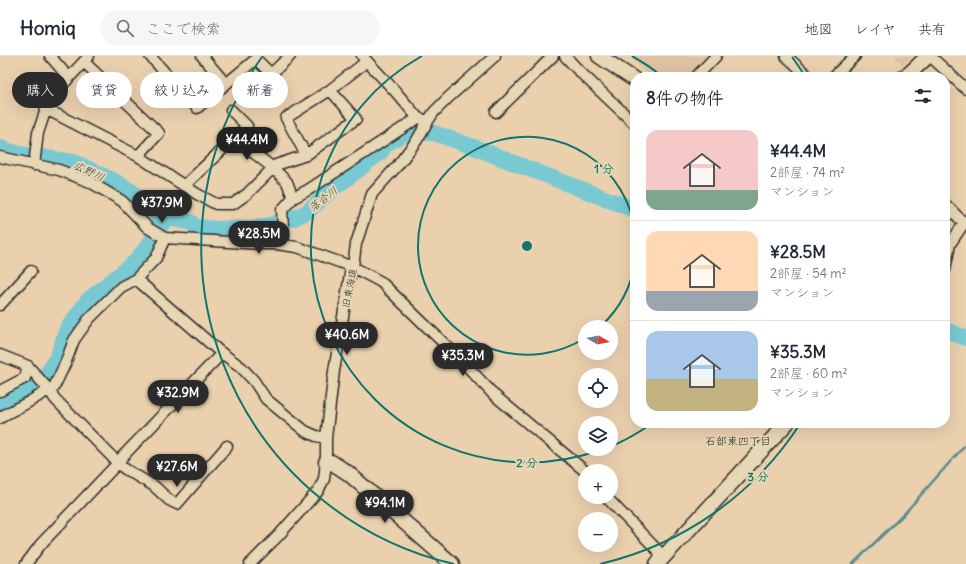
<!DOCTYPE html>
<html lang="ja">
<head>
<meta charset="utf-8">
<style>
	:root { --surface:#fff; --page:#f6f6f7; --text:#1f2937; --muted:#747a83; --line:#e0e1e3; --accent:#2b2b2b }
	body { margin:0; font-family:Delius,"Klee One",sans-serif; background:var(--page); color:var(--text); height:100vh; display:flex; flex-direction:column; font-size:15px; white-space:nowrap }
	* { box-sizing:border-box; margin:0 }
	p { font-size:13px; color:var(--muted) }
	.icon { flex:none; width:22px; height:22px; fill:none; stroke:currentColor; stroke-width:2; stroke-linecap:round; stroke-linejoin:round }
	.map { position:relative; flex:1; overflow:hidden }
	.panel { position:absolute; left:630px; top:16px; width:320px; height:356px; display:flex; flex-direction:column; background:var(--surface); border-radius:16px; box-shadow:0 4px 16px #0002 }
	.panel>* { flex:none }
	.banner { position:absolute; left:12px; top:16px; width:380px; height:36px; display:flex; gap:8px }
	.needle { width:26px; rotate:100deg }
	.controls { position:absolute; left:578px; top:264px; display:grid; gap:8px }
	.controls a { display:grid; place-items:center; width:40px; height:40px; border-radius:50%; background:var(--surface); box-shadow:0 4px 16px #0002; font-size:20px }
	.price { position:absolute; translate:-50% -34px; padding:0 9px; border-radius:14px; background:var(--accent); color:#fff; font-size:13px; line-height:26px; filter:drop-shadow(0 1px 2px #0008) }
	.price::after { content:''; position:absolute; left:50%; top:24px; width:12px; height:9px; margin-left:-6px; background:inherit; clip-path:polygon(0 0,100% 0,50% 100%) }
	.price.current { background:#222; color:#fff }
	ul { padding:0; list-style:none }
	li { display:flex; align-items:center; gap:12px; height:100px; padding:0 16px }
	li+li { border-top:1px solid var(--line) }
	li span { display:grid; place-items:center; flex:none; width:112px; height:80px; border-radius:12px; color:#555 }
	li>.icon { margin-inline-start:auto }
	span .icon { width:48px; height:48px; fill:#fffc; stroke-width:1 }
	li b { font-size:17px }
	h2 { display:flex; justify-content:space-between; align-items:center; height:48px; padding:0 16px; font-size:17px }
	.tag { padding:0 14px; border-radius:18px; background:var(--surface); box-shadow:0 4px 16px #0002; font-size:14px; line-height:36px }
	.tag.current { background:var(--accent); color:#fff }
	header { display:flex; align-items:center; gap:24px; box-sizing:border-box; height:56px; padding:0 20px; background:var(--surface); border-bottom:1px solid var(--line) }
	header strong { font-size:19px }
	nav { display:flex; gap:22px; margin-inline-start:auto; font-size:14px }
	.search { width:280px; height:36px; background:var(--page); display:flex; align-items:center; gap:10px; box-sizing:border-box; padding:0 14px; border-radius:22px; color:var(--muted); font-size:15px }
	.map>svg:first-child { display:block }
	.built { fill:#dfc1a2 }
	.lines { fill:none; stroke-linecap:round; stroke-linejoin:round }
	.stream { stroke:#598a8f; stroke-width:2.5 }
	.river { stroke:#78c9d2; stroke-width:16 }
	.street-casing { stroke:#2b2b2b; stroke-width:13 }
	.secondary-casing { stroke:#2b2b2b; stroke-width:17 }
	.street { stroke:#e8d7b4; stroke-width:10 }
	.secondary { stroke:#e8d7b4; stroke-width:14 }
	.ring { fill:none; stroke:#0f766e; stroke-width:2 }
	.labels { text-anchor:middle; stroke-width:4; stroke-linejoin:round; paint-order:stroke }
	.street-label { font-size:10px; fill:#2b2b2b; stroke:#e8d7b4 }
	.water-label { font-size:11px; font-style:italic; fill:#374344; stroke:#e8d7b4 }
	.neighbourhood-label { font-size:11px; fill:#2b2b2b; stroke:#e8d7b4 }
	.centre { fill:#0f766e; stroke:#e8d7b4; stroke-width:2 }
	.ring-label { font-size:12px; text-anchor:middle; font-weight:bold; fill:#0f766e; stroke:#e8d7b4; stroke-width:4; stroke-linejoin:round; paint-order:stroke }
</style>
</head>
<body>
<header>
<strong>Homiq</strong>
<div class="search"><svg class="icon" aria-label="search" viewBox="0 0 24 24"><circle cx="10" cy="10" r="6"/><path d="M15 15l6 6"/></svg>ここで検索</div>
<nav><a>地図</a><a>レイヤ</a><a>共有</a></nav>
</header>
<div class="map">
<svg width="966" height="508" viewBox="0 0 966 508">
	<rect width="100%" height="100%" fill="#ebd0ae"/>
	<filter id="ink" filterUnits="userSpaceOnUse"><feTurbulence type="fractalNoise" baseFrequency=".025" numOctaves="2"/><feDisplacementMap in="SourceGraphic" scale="8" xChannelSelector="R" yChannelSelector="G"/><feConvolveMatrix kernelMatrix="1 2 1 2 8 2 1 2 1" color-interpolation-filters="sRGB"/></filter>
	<g filter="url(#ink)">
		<!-- built -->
		<path class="built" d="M629,0H711L690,21H650Z
			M894,0H912L903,9Z"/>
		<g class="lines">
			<!-- stream -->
			<path class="stream" d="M853,508L904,458L966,388"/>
			<!-- river -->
			<path class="river" d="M0,92L19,98L74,106L114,125L131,135L154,154L159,163L164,165
				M945,274L966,282
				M0,351L43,324L58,300L67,273L88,244L135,206L150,187L164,165L173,163L191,166L195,171L218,173L253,172L263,171L294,162L307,156L334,132L362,111L366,107L381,96L385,89L406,76L434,77L474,91L514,107L635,154"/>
			<!-- street casing -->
			<g class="street-casing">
				<path id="street" d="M50,0L69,22
					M150,0L197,52L256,3L271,18L290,0
					M202,0L226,28
					M362,0L395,35L418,62L425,64
					M565,0L579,15L635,68
					M786,0L809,21
					M930,0L966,33
					M84,6L159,77L138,100
					M696,21L716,0
					M833,21L855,0
					M46,53L138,100L197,138L216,148H233L247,138L276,109L306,99L356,63L330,34
					M496,56L553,0
					M235,82L273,112L287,126L293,142L282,154L284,189
					M306,99L286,62L330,34L367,5
					M0,101L59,114L90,126L122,145L148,172L165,182L261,188H276L297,191L353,211L381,226L464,307L494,339L585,415
					M34,109L38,77L46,53L55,37L89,0
					M184,130L247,70L231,54
					M293,142L308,134L418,62
					M945,148L964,167L966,165
					M945,214L950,188L964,167
					M136,223L219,295L241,311L254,325L266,343L272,348L305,375L316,380L326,382
					M0,249L31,215
					M222,297L123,400L118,407L125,413L154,430L169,444L177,448L227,390
					M0,299L28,310L49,334L55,343L118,407L41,488L26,508
					M0,335L25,322L28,310
					M0,362L6,358L27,347L54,331L65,308L74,284L89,263L121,231L136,223L156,202L165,182
					M606,441L664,501
					M250,508L279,479L318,435L324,423L326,406V382L334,315L351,212L353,211L356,188L372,138L398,109L417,84L428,65L434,56L449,41L495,0"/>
			</g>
			<!-- secondary casing -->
			<g class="secondary-casing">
				<path id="secondary" d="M599,0L635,24
					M904,21L910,17L928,0
					M326,406H331L348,417L452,508
					M657,508L787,367"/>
			</g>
			<!-- street -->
			<use href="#street" class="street"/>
			<!-- secondary -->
			<use href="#secondary" class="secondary"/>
		</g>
	</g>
	<!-- distance rings -->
	<g class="ring">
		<path d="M635 205A109 109 0 0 1 601 270M585 282A109 109 0 1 1 635 175"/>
		<path d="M651 368A217 217 0 0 1 612 390M603 393A217 217 0 0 1 422 0M632 0A217 217 0 0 1 662 20"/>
		<path d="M800 368A326 326 0 0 1 600 508M454 508A326 326 0 0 1 262 1M792 1A326 326 0 0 1 805 20"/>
	</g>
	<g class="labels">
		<!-- street labels -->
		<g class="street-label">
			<text transform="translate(349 232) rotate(-79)" y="4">旧東海道</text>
		</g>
		<!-- water labels -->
		<g class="water-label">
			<text transform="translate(89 115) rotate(25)" y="4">広野川</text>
			<text transform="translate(323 143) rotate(-38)" y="4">落合川</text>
		</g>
		<!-- neighbourhood labels -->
		<g class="neighbourhood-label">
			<text x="738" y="389">石部東四丁目</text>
		</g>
	</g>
	<circle cx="527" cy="190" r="6" class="centre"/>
	<g class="ring-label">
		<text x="604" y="117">1 分</text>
		<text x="527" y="411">2 分</text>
		<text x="758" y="425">3 分</text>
	</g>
</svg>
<div class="controls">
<a><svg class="needle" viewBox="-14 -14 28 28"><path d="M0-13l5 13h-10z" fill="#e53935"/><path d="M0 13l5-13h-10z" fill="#747a83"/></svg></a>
<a><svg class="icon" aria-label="locate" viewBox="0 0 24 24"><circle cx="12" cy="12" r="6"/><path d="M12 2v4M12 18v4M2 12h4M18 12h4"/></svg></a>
<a><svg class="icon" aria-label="layers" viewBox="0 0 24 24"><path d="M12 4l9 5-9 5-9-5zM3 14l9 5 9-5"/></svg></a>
<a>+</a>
<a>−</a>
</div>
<b class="price current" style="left:247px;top:105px">¥44.4M</b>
<b class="price" style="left:162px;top:168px">¥37.9M</b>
<b class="price" style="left:259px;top:199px">¥28.5M</b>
<b class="price" style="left:347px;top:300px">¥40.6M</b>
<b class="price" style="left:463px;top:321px">¥35.3M</b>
<b class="price" style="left:178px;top:358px">¥32.9M</b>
<b class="price" style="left:177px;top:432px">¥27.6M</b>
<b class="price" style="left:385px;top:468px">¥94.1M</b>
<div class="banner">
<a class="tag current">購入</a>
<a class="tag">賃貸</a>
<a class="tag">絞り込み</a>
<a class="tag">新着</a>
</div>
<section class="panel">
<h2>8件の物件<svg class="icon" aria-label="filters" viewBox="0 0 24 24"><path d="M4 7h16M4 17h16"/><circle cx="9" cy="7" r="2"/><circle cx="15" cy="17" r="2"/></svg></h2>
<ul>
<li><span style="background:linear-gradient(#f6c9c9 75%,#7fa58c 0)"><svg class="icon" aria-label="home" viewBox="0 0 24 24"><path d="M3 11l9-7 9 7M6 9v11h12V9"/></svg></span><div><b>¥44.4M</b><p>2部屋 · 74 m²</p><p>マンション</p></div></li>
<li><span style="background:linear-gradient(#ffd9b3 75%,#9aa5b1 0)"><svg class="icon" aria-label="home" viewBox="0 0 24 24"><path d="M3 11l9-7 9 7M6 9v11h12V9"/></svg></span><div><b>¥28.5M</b><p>2部屋 · 54 m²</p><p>マンション</p></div></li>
<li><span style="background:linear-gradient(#a9c7e8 60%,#c2b280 0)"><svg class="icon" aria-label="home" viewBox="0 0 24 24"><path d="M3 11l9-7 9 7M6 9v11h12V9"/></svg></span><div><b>¥35.3M</b><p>2部屋 · 60 m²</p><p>マンション</p></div></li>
</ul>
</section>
</div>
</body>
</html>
